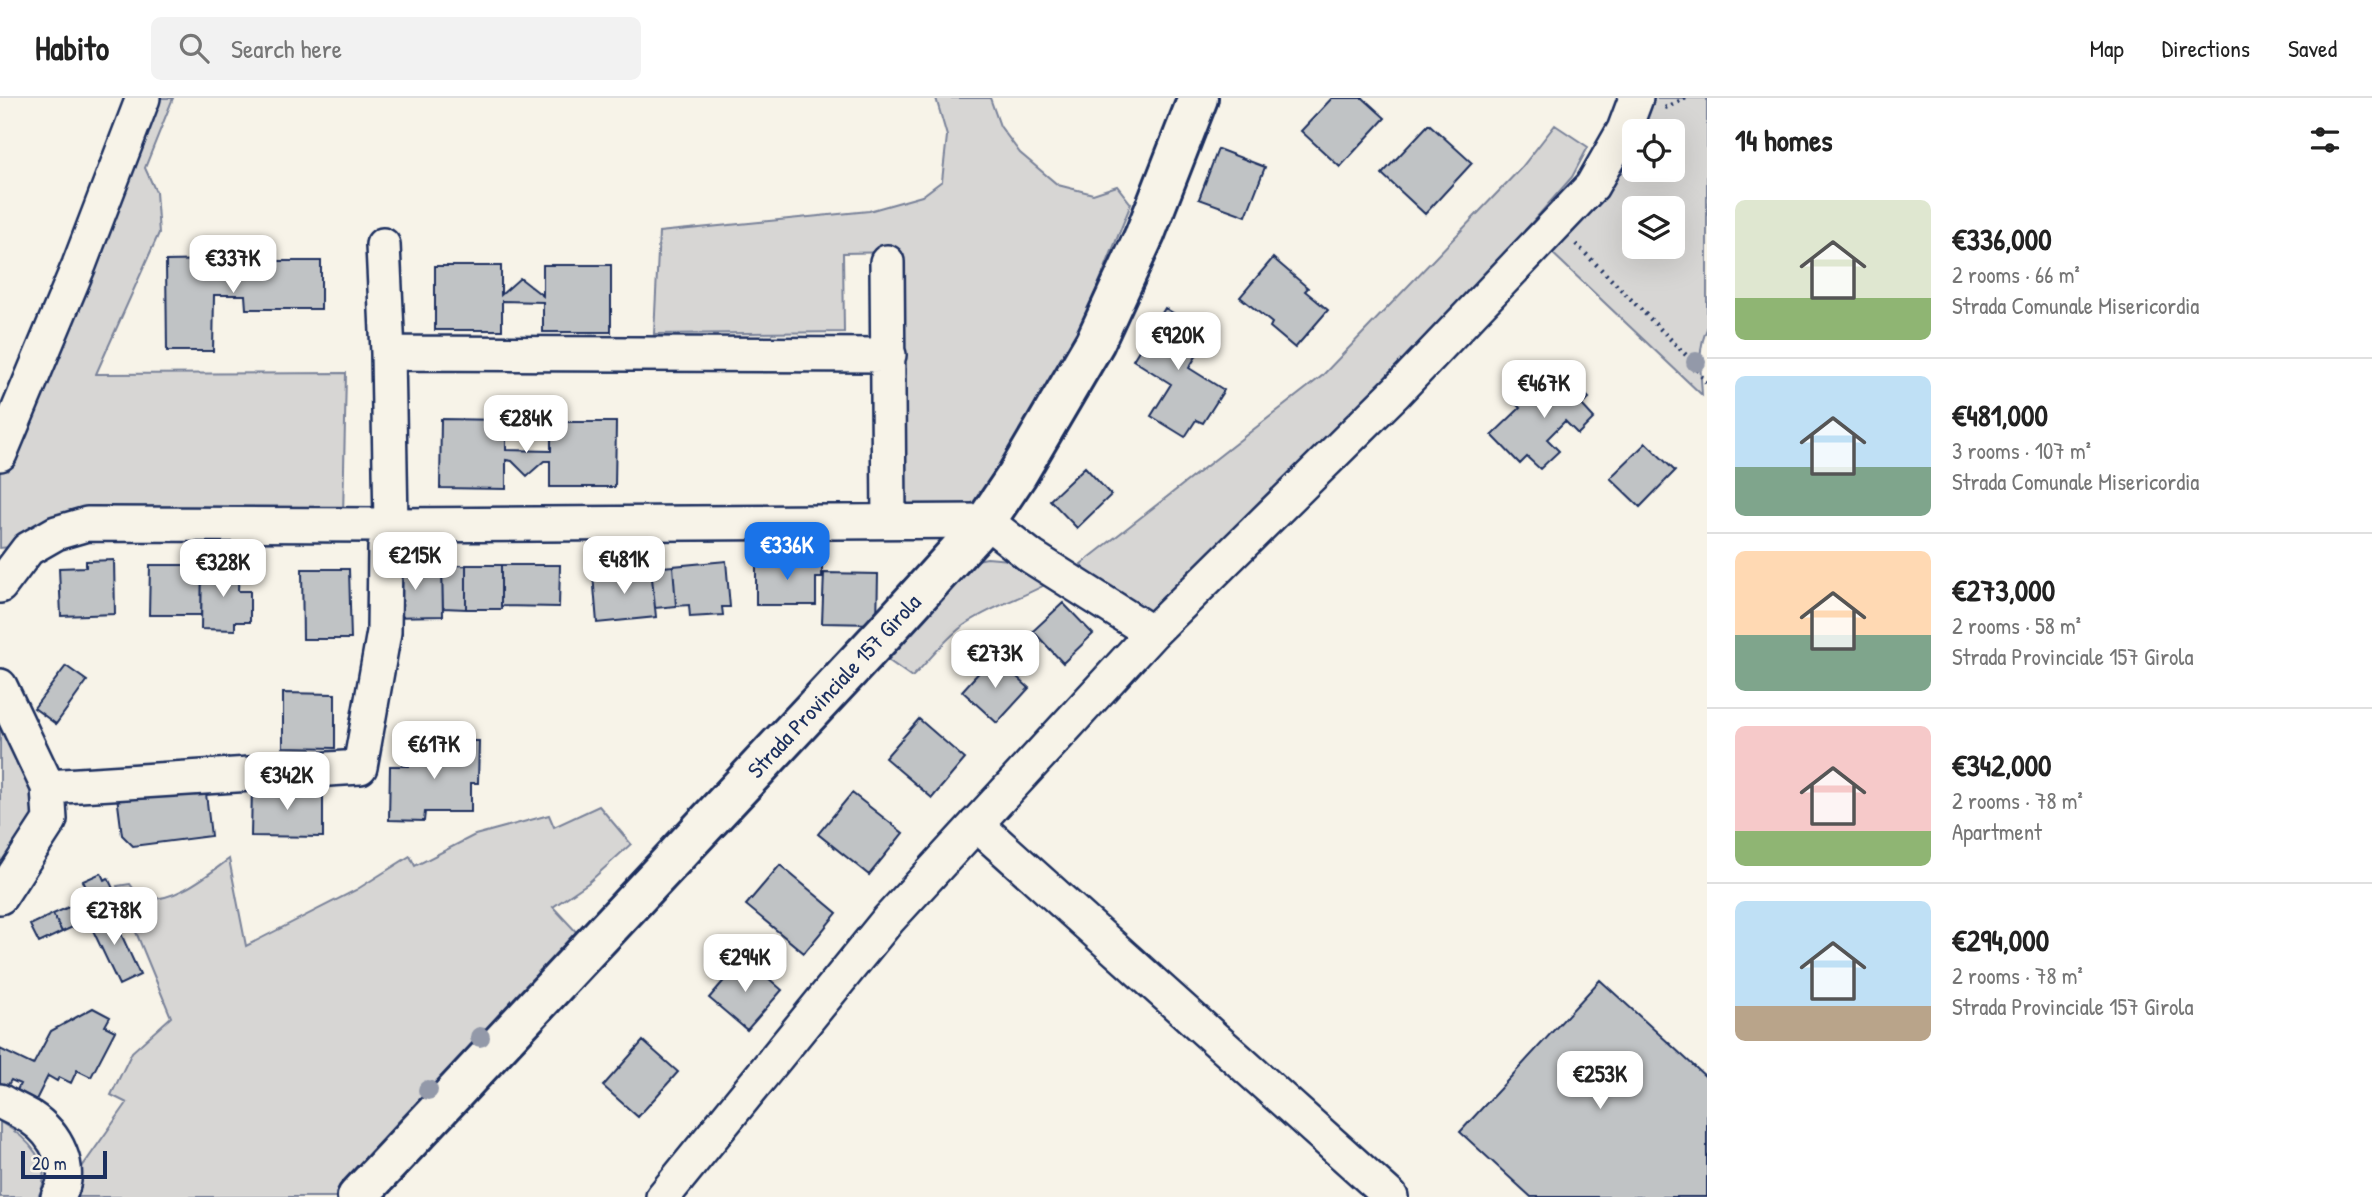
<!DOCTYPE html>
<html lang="en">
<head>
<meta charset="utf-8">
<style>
	:root { --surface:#fff; --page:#f2f2f2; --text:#222; --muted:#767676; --line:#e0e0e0; --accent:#1a73e8 }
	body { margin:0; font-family:"Patrick Hand",sans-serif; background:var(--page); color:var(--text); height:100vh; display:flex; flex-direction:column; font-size:26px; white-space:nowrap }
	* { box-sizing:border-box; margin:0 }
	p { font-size:23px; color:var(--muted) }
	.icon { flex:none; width:38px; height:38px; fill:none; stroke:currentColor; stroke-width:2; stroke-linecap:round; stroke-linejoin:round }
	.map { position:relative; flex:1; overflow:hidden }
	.panel { display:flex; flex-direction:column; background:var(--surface); width:665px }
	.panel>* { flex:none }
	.buttons { position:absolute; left:1622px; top:21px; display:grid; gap:14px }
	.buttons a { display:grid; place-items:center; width:63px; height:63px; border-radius:10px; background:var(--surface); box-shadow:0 7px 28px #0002; font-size:35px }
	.scale { position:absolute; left:21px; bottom:18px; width:86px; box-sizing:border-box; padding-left:7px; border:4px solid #1b2f5e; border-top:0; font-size:19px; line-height:24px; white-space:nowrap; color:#1b2f5e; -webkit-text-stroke:5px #f7f3e8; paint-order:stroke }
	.price { position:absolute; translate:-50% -60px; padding:0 16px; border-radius:14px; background:#fff; color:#222; font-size:23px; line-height:46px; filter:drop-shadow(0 2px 4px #0008) }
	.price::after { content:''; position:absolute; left:50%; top:42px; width:21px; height:16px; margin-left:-10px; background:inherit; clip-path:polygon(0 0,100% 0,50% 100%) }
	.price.current { background:var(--accent); color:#fff }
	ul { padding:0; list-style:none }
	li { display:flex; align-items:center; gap:21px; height:175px; padding:0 28px }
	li+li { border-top:2px solid var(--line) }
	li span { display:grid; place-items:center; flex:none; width:196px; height:140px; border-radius:10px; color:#555 }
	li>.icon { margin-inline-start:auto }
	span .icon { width:84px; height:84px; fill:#fffc; stroke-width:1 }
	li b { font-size:30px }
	h2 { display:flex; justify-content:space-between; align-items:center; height:84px; padding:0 28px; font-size:30px }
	header { display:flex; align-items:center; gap:42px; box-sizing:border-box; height:98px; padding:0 35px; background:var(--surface); border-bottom:2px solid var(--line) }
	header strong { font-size:33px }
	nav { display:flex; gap:38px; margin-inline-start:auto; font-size:24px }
	.search { width:490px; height:63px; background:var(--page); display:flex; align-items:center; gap:18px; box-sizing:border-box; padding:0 24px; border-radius:10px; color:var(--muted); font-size:26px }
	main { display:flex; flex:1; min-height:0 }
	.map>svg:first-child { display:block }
	.green { fill:#d7d6d4; stroke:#798299; stroke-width:2; fill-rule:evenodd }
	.building { fill:#c0c3c5; stroke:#1b2f5e; stroke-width:2 }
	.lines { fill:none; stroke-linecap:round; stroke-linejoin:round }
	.minor-casing { stroke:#1b2f5e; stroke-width:38 }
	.major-casing { stroke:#1b2f5e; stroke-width:44 }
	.path { stroke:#1b2f5e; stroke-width:4.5; stroke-dasharray:2 5; stroke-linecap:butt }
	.minor { stroke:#f7f3e8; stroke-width:33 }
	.major { stroke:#f7f3e8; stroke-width:38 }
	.tree { fill:#9399a9 }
	.labels { text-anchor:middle; stroke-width:5; stroke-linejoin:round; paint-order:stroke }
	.street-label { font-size:23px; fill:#1b2f5e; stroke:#f7f3e8 }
</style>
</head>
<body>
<header>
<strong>Habito</strong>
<div class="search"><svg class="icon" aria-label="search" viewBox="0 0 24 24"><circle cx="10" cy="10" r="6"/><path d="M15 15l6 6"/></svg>Search here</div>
<nav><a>Map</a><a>Directions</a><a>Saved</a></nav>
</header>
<main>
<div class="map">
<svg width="1707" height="1099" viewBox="0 0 1707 1099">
	<rect width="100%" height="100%" fill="#f7f3e8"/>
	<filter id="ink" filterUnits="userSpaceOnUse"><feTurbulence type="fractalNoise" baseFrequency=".0143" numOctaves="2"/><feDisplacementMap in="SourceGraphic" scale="14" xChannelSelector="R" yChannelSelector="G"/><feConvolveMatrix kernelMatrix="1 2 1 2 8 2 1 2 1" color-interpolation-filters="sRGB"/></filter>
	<g filter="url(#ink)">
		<!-- green -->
		<path class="green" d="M153,0H173L145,70L156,94L159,135L96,276L346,275L343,419L0,450V369Z
			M936,0H990L1000,28L1020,55L1058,87L1093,96L1117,88L1131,106L1084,222L1043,299L986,392L972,408L900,419V154L843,155L844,234L654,236L659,134L869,113L922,98L942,83L947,38Z
			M1643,0H1707V231C1697,251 1701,275 1702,297L1548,151ZM1634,33H1673V72H1634ZM1634,110H1673V149H1634Z
			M1555,27L1588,49L1572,79L1464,202L1154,513L1147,515L1085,476L1081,466L1322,278L1522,69Z
			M987,460L1010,462L1052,483C1023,500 989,509 963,528C944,542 929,563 912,579L888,562L977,462Z
			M0,601L44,709L0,793Z
			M599,708L631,746L588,785L553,809L581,839L405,1021L337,1099H61L127,1005L111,997L132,954L171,919L117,788L130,786L141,801C174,805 205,779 229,761L246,848L356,792L410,758L415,768L475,737L549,717L554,729Z
			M0,1024C27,1039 56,1067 38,1099H0Z"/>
		<!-- building -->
		<path class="building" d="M1332,0H1363L1385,20L1340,69L1301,33Z
			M1429,26L1472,65L1425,116L1382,76Z
			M1218,51L1265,69L1246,118L1199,101Z
			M1273,160L1308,190L1305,193L1328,212L1295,250L1270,229L1272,225L1240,199Z
			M216,162V176H248V163H321V211H246L245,197H214L213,253H167L166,163Z
			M543,167H611V234H543V204L502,203V232H435V168H501V197L520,180L543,198Z
			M1165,210L1209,237L1189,270L1224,292L1203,325L1196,322L1185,339L1151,318L1171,286L1133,262Z
			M1560,271L1589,300L1582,307L1594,320L1578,336L1565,323L1547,341L1559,353L1540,371L1527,359L1520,366L1492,337L1520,310L1516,306L1531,291L1535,295Z
			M441,321L506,322V352L551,353V324H616L615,389H550V363H544L527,378L512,363L506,362V391L440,390Z
			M1646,345L1675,373L1640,409L1610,380Z
			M1085,369L1111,397L1077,430L1050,402Z
			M756,461L822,462V480H816V507H756Z
			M114,462L115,516L61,518L59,470L86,469V463Z
			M726,463L730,509H722L723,517L690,519L689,507L676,508L673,468Z
			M150,467H202L201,517H149Z
			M202,467L239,468L238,493H250V524H235V532L201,531Z
			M466,467H501V511H466Z
			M466,467V511L443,510L442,468Z
			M501,467H560L559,509L501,508Z
			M442,468L443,518L387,519V469Z
			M673,468L676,508L655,510L651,470Z
			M651,470L656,519L597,525L593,476Z
			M302,471H349L351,541H303Z
			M824,475L878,476L877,526L822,525Z
			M1063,505L1093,536L1063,565L1033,533Z
			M994,558L1029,590L997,625L962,593Z
			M66,568L87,583L56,626L34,610Z
			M283,595L335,596V650L283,649Z
			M919,621L965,661L932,700L885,660Z
			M429,643H479L478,685H471V714H425L424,723L389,722L390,668H409V652H429Z
			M205,687L211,738L133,748L122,737L117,698Z
			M252,689L323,690V739L251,738Z
			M852,695L903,735L869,777L818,736Z
			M780,767L837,815L804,855L746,807Z
			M101,775L104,782L108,780L121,807L99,817L83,783Z
			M91,799L99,817L62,834L53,816Z
			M110,812L140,877L119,887L88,822Z
			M53,816L62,834L39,845L30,827Z
			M744,859L782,892L747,932L709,900Z
			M1600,882L1707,980V1099H1531L1460,1034Z
			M93,910L110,919L105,928L115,933L91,979L77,972L71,985L59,979L57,983L48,978L36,1002L17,992L20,986L11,982L6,990L0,987V951L33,967L51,933Z
			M643,943L678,974L638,1019L603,988Z"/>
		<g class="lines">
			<!-- minor casing -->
			<g class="minor-casing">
				<path id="minor" d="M887,164L889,423
					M388,255L889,257
					M0,356L79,167L143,0
					M0,488L28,451L56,435L87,426L391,427L986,423L1032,459L1152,535
					M0,588L48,689L360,669L384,534L385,450L391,427L388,255L383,147
					M976,726L1391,1099
					M0,799L50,722L48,689
					M0,1003C10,1009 20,1013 30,1019C56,1036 75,1071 58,1099
					M663,1099L888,822L1152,535L1396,294L1592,88L1624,32L1636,0"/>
			</g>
			<!-- major casing -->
			<g class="major-casing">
				<path id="major" d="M357,1099L885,534L986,423L1017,377L1095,244L1145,136L1198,0"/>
			</g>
			<!-- path -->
			<path class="path" d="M1665,10L1686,0
				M1576,146L1689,260L1707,286"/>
			<!-- minor -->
			<use href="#minor" class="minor"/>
			<!-- major -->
			<use href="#major" class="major"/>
		</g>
		<!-- trees -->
		<g class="tree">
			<circle cx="1696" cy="264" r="10"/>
			<circle cx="480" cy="939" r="10"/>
			<circle cx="428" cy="992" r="10"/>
		</g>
	</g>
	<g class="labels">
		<!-- street labels -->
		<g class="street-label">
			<text transform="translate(834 588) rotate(-47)" y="8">Strada Provinciale 157 Girola</text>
		</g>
	</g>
</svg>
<div class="buttons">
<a><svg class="icon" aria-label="locate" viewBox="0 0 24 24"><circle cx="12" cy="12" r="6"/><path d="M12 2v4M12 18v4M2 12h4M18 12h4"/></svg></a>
<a><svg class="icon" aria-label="layers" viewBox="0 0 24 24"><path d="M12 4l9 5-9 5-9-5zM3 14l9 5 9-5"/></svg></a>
</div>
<div class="scale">20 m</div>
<b class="price" style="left:233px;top:197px">€337K</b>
<b class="price" style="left:1178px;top:274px">€920K</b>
<b class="price" style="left:1544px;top:322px">€467K</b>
<b class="price" style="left:526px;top:357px">€284K</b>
<b class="price current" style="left:787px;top:484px">€336K</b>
<b class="price" style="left:415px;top:494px">€215K</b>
<b class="price" style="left:624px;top:498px">€481K</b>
<b class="price" style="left:223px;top:501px">€328K</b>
<b class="price" style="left:995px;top:592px">€273K</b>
<b class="price" style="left:434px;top:683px">€617K</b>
<b class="price" style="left:287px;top:714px">€342K</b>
<b class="price" style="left:114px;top:849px">€278K</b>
<b class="price" style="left:745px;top:896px">€294K</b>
<b class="price" style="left:1600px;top:1013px">€253K</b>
</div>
<section class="panel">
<h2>14 homes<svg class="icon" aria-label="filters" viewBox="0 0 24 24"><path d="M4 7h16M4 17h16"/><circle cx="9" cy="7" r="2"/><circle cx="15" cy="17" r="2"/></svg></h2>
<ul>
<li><span style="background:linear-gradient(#dfe7d0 70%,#8fb573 0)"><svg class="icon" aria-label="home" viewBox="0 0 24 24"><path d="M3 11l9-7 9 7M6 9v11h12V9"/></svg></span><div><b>€336,000</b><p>2 rooms · 66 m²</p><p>Strada Comunale Misericordia</p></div></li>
<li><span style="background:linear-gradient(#bfe0f5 65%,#7fa58c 0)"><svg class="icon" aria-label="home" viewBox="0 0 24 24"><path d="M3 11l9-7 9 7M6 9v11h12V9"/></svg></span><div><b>€481,000</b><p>3 rooms · 107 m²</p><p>Strada Comunale Misericordia</p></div></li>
<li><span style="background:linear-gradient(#ffd9b3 60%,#7fa58c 0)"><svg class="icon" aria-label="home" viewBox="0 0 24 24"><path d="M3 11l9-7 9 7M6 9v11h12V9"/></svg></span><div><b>€273,000</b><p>2 rooms · 58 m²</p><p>Strada Provinciale 157 Girola</p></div></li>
<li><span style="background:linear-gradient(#f6c9c9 75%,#8fb573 0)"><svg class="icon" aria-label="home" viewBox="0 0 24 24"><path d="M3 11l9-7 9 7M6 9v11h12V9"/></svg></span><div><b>€342,000</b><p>2 rooms · 78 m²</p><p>Apartment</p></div></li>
<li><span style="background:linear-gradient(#bfe0f5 75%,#b9a48a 0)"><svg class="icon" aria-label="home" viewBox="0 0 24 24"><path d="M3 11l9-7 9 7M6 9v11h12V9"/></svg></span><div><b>€294,000</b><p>2 rooms · 78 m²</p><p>Strada Provinciale 157 Girola</p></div></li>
</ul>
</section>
</main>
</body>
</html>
